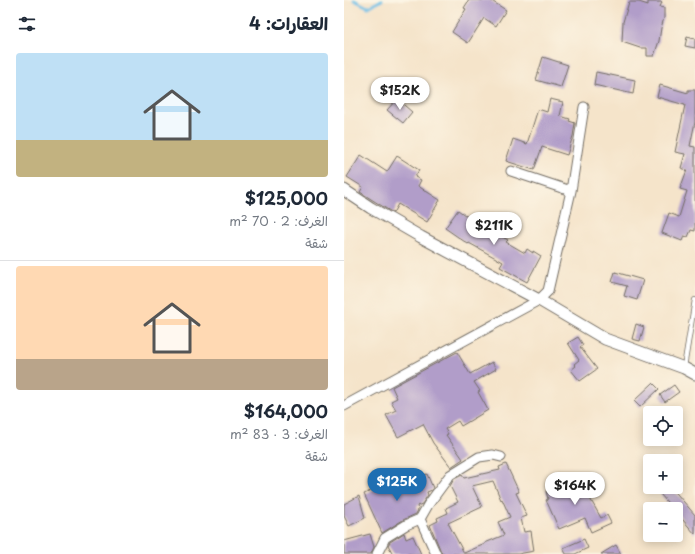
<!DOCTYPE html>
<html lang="ar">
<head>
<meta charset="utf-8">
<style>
	:root { --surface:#fff; --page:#f2f2f3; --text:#1f2937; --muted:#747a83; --line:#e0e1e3; --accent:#1f6fb2 }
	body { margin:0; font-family:"Playpen Sans","Playpen Sans Arabic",sans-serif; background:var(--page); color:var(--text); direction:rtl; height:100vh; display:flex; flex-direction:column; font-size:15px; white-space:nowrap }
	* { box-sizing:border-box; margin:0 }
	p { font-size:13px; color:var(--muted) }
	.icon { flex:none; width:22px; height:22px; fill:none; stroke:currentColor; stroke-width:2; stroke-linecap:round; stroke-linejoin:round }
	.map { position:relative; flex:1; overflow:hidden; direction:ltr }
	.details { display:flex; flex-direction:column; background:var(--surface); width:344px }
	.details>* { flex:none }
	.fabs { position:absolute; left:299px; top:406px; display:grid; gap:8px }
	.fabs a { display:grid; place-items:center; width:40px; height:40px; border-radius:4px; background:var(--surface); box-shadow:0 2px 10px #0003; font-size:20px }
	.price { position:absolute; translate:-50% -34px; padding:0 9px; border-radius:14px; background:#fff; color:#222; font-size:13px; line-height:26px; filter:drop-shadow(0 1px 2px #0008) }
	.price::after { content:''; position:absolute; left:50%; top:24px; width:12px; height:9px; margin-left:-6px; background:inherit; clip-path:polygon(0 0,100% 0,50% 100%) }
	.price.selected { background:var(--accent); color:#fff }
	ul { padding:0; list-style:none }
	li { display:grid; align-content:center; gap:8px; height:212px; padding:0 16px }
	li+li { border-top:1px solid var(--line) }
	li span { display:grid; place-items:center; height:124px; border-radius:4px; color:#555 }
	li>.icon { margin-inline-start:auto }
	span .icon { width:72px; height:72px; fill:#fffc; stroke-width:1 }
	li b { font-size:17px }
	h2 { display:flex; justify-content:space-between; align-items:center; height:48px; padding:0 16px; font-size:17px }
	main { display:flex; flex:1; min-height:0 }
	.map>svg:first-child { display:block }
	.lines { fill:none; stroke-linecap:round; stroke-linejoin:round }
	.stream { stroke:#6bbde7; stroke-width:3 }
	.building { fill:#b19dc9; fill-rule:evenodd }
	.service-casing { stroke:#726c63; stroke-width:6 }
	.minor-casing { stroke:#726c63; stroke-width:11 }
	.tertiary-casing { stroke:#726c63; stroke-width:13 }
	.service { stroke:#fff; stroke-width:4.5 }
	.minor { stroke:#fff; stroke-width:9 }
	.tertiary { stroke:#fff; stroke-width:11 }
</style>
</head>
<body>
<main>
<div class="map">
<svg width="351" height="554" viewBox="0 0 351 554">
	<rect width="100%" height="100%" fill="#fcf5e5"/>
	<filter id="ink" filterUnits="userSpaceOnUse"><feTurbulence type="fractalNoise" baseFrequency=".025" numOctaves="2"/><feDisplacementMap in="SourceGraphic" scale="8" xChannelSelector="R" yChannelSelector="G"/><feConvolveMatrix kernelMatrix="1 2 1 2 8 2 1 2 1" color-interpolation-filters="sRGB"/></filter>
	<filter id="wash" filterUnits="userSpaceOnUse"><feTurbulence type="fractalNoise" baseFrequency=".012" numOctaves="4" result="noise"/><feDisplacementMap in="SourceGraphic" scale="16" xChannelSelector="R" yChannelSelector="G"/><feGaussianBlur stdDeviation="0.9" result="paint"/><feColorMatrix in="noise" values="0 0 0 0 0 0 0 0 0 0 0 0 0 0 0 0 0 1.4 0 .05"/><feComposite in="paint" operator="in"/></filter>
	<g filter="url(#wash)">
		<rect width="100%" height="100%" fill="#f5e4ca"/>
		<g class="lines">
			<!-- stream -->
			<path class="stream" d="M10,0L24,7L38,0"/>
		</g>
		<g id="blocks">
			<!-- building -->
			<path class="building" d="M125,0H146L162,10L152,26L140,18L124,43L108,32L122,9L120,8Z
				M285,2H295L304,5V2H318L316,7L320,8V18L317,28L315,41L310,56H303V48H296L278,42L279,22Z
				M343,37L351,39V48L341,46Z
				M199,57L224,65L217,87L192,80Z
				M252,72L291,80L289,94L250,85Z
				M316,85L344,93V90H351V122L346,146L351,147V231L347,230L344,237L340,236L338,241L318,233L325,213L335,217L343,191L336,189L343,170L337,168L341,154L331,152L341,105L313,97Z
				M53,99L68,112L59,123L43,110Z
				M206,99L219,102L216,116L226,119L225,121L231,123L229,136L223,155L198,147L190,170L162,161L169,139L183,144L194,109L203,112Z
				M17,155L43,172L53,156L75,170L71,177L77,180L74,186L96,200L83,222L54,204L49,213L16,192L19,187L3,177Z
				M114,210L140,229V227L164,240L162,242L181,253L183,249L189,253V251L197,256L183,282L156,267L159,262L125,243L124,244L101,228Z
				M271,272L299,280L293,300L280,296L283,286L268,282Z
				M292,324L300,327L296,341L288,339Z
				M234,337L239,345L236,347L253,369L236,381L227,370L232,366L230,364L235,360L224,343Z
				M113,352L126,374L148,362L152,369L130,382L136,391L134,392L144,410L117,426L114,421L101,429L104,434L102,435L119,459L107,467L89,443L79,424L54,437L42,415L52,410L47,401L53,398L48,387Z
				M309,383L315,389L296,407L290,401Z
				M330,385L335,392L321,402L316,395Z
				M162,464L175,492L172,493L183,516L177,518L180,532L187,531L190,551L174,554H98L86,525L94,521L93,518L104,513L102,508L114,502L106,486L110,479L118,475L120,478L156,470L155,467ZM149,481L157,500L158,499L166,517L154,522L160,535L141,543V544L120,553L104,523L138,507L128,486Z
				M83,474L89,488L88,490L83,492L84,495L78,504L73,506L74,510L72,514L59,520L38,533L20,494L42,484L44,486L57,480L60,487L77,480L76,477Z
				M232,478L235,484L240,481L247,493L244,495L257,518L263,515L267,523L247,532L241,518L215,529L202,500L204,499L202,491L222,487L220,483Z
				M310,487H327L351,515V534L332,512V509H329Z
				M15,496L21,518L5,526L0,516V504Z
				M60,533L62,539L69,536L77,554H49L44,545L46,542Z
				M26,534L30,547L27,554H0V541Z
				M240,539L244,548L231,554H222L219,548Z
				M272,545L277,554H257Z"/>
		</g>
	</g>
	<g filter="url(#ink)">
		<use href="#blocks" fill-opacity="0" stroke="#726c63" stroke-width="1"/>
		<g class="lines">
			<!-- service casing -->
			<g class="service-casing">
				<path id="service" d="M340,367L351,300"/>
			</g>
			<!-- minor casing -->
			<g class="minor-casing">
				<path id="minor" d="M167,171L227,191
					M0,406L195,300L204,291L227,191L240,107
					M33,554L41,538L62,525L76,519
					M92,554L76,519L84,505L106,475L135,457L149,455L157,457"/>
			</g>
			<!-- tertiary casing -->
			<g class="tertiary-casing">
				<path id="tertiary" d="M0,190L27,208L77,237L195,300L261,339L340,368L351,374"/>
			</g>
			<!-- service -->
			<use href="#service" class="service"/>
			<!-- minor -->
			<use href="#minor" class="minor"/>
			<!-- tertiary -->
			<use href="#tertiary" class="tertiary"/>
		</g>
	</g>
</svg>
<div class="fabs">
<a><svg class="icon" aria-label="locate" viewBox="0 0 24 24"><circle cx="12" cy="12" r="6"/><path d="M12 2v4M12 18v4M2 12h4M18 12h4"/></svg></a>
<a>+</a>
<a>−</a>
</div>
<b class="price" style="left:56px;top:111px">$152K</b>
<b class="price" style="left:150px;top:246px">$211K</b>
<b class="price selected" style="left:53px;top:502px">$125K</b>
<b class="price" style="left:231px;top:506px">$164K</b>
</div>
<section class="details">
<h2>العقارات: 4<svg class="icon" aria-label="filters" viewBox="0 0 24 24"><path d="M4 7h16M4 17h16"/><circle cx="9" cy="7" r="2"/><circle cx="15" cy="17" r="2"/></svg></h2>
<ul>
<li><span style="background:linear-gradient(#bfe0f5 70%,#c2b280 0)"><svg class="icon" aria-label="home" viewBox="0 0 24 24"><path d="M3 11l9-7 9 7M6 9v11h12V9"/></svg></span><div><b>$125,000</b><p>الغرف: 2 · 70 m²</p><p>شقة</p></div></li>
<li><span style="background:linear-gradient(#ffd9b3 75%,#b9a48a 0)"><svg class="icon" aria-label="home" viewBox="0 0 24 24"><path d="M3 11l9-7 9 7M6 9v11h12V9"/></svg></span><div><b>$164,000</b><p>الغرف: 3 · 83 m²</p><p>شقة</p></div></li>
</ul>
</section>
</main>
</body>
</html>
